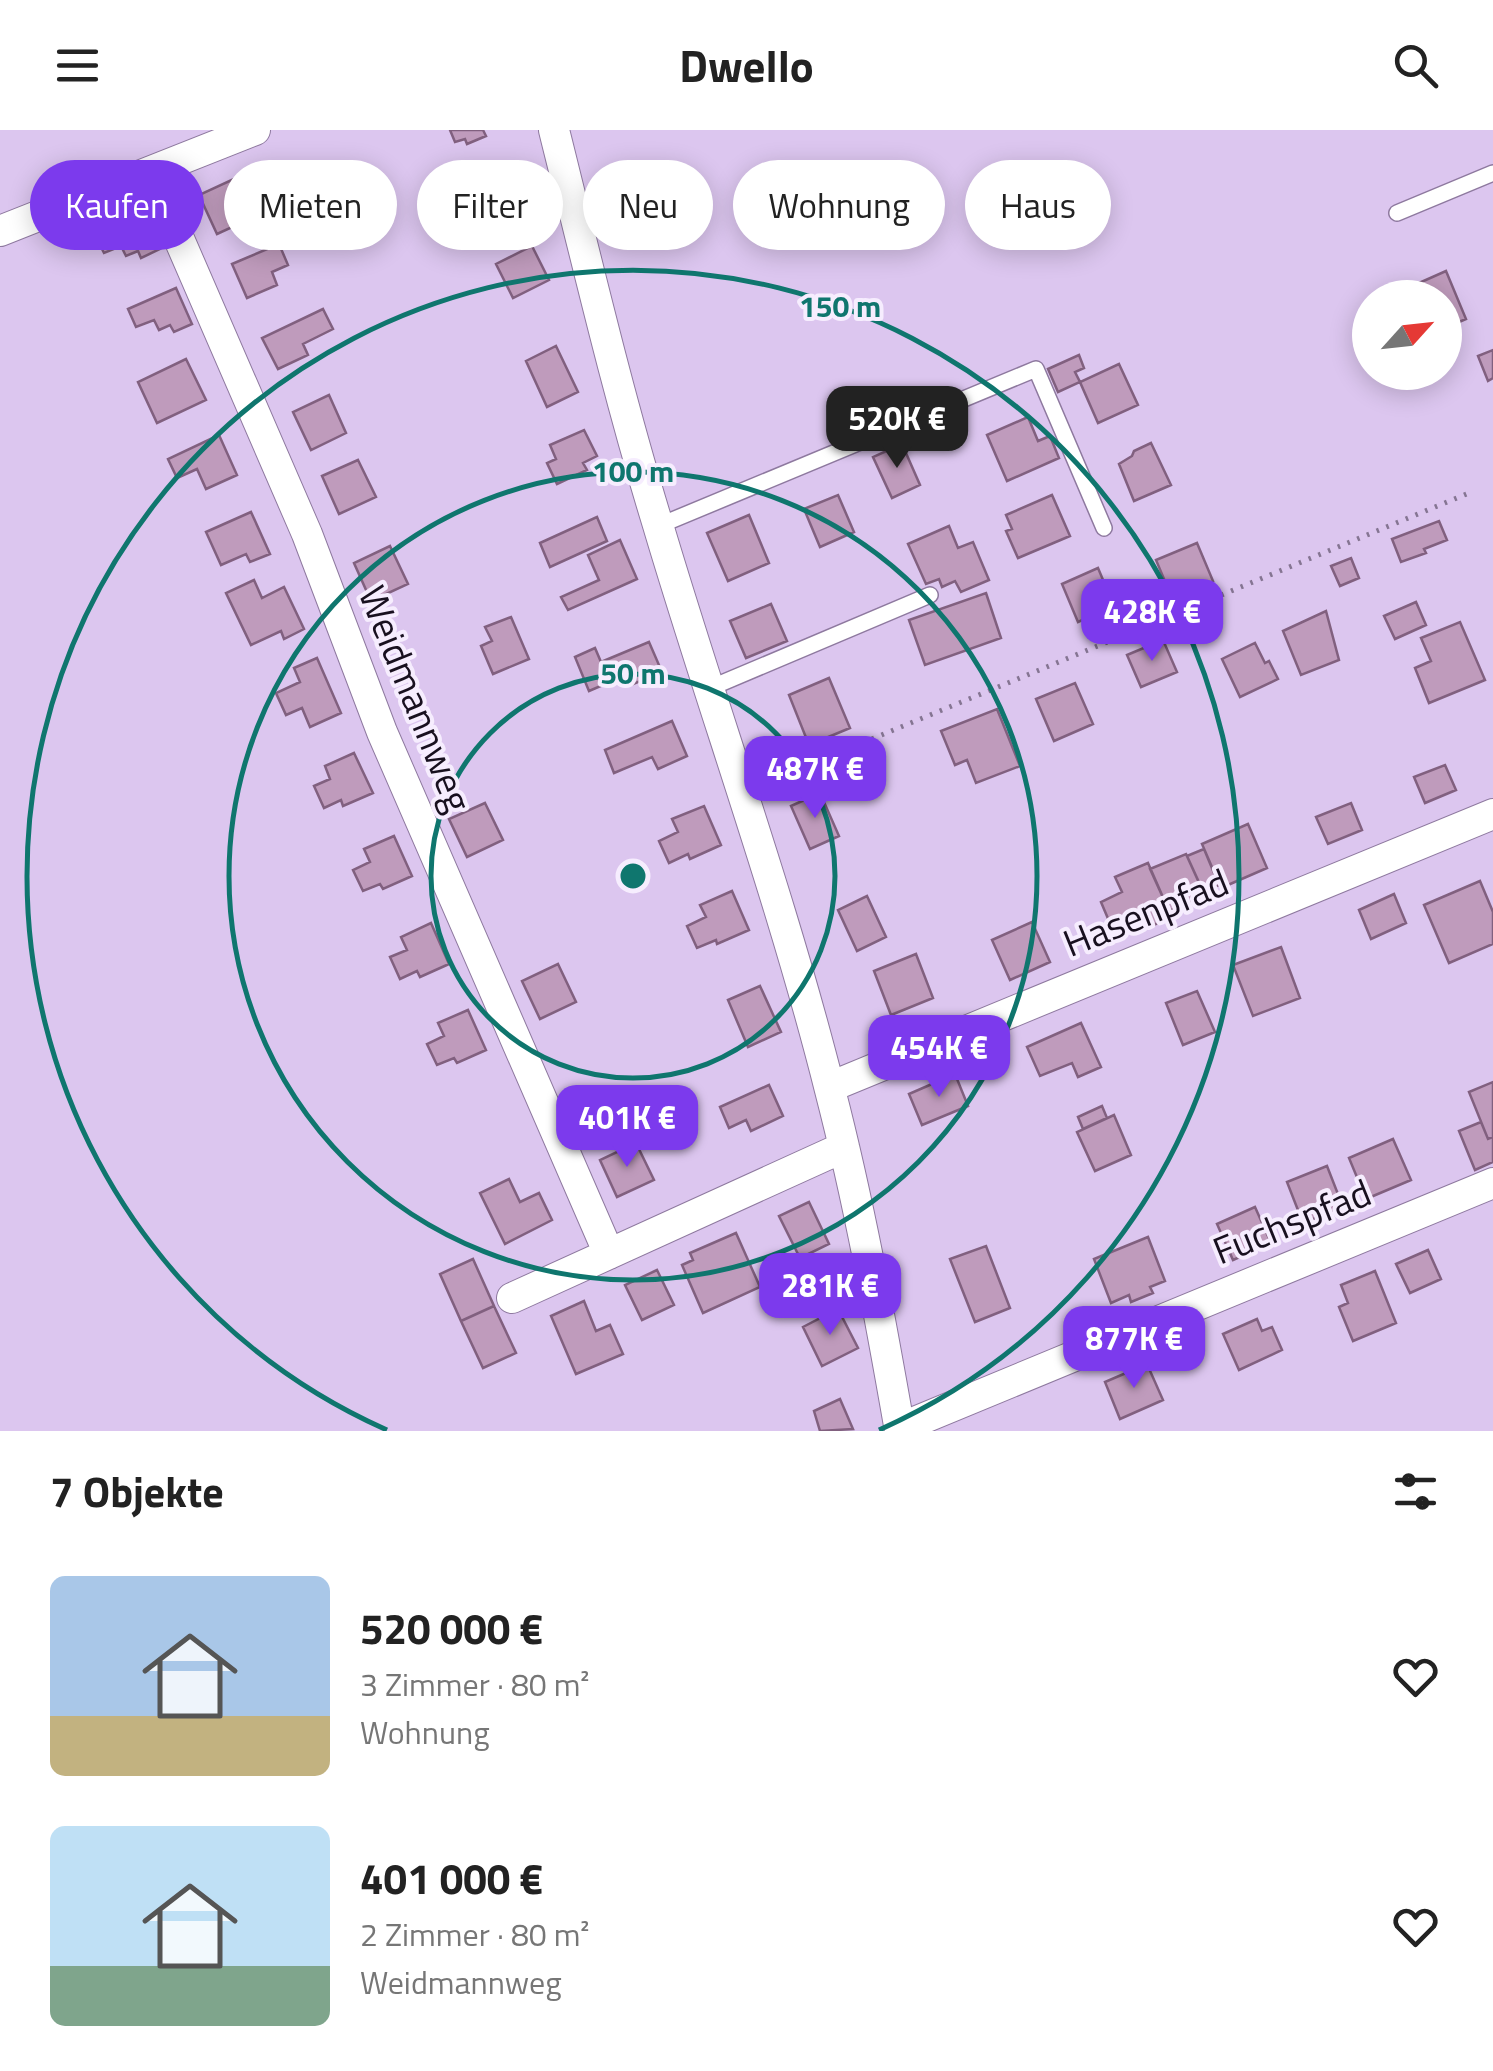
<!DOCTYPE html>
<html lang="de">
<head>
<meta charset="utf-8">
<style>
	:root { --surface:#fff; --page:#f6f6f6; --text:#222; --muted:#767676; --accent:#7c3aed }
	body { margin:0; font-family:"Titillium Web",sans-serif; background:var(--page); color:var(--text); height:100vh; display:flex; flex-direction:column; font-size:38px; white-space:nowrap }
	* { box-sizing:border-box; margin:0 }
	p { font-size:32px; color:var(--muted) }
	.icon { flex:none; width:55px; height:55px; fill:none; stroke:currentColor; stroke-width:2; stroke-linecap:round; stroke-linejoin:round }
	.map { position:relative; height:1301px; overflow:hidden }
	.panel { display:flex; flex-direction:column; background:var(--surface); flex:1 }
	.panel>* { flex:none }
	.banner { position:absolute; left:30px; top:30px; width:1435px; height:90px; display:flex; gap:20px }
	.needle { width:65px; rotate:63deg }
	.tools { position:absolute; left:1352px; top:150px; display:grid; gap:20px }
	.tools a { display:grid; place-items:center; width:110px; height:110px; border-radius:50%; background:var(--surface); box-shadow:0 5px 25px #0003; font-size:50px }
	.price { position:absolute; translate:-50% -85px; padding:0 22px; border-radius:20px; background:var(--accent); color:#fff; font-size:32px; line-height:65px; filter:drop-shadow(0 2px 5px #0008) }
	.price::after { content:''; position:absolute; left:50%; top:60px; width:30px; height:22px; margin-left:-15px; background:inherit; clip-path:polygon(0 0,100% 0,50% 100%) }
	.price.active { background:#222; color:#fff }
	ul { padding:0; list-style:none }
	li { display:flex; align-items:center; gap:30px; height:250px; padding:0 50px }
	li span { display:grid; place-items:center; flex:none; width:280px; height:200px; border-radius:15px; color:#555 }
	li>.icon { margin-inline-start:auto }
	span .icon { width:120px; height:120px; fill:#fffc; stroke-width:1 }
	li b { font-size:42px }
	h2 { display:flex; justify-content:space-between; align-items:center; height:120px; padding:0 50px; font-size:42px }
	.chip { padding:0 35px; border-radius:45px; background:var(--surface); box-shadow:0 5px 25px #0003; font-size:35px; line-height:90px }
	.chip.active { background:var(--accent); color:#fff }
	header { display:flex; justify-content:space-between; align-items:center; height:130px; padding:0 50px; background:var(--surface); font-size:45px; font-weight:700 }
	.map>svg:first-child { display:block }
	.building { fill:#bf9bbc; stroke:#81607f; stroke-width:2.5 }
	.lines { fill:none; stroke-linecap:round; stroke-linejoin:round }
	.lane-casing { stroke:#8e799f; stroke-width:18 }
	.street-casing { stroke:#8e799f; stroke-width:32 }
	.path { stroke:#857592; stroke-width:5; stroke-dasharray:2.5 8; stroke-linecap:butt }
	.lane { stroke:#fff; stroke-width:15 }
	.street { stroke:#fff; stroke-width:30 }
	.ring { fill:none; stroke:#0f766e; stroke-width:5 }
	.labels { text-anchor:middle; stroke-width:8; stroke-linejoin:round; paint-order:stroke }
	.street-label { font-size:38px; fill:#18101f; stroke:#f6edfe }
	.centre { fill:#0f766e; stroke:#f6edfe; stroke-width:5 }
	.ring-label { font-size:30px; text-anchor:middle; font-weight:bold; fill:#0f766e; stroke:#f6edfe; stroke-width:8; stroke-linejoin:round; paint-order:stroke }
</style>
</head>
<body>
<header><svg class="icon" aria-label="menu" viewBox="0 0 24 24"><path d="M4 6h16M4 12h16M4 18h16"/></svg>Dwello<svg class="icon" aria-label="search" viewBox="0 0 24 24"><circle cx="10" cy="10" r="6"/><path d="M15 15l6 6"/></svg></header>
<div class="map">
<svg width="1493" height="1301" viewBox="0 0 1493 1301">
	<rect width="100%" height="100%" fill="#dcc6ef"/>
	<!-- building -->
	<path class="building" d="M450,0H483L486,6L467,14L465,9L455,12Z
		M249,42L267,81L217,104L199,65Z
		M498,44L516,83L484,98L475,78L459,85L450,66Z
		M143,83L160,119L141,128L138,121L126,126L121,116L104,123L95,105Z
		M279,114L288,135L272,142L277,155L247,168L232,134Z
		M532,116L549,150L513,168L496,134Z
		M1446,141L1466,189L1445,198V168H1414L1410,157Z
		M176,158L192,194L174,202L170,195L159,200L154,190L136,197L128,179Z
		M323,179L333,199L303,214L308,225L278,239L262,208Z
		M556,216L578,262L547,277L526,231Z
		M1493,220V248L1488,251L1478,226Z
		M1079,225L1084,238L1075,242L1080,252L1058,262L1048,239Z
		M186,229L206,270L157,293L138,252Z
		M1119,234L1138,275L1098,293L1080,252Z
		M329,265L346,303L311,320L293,282Z
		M1028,287L1038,311L1050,306L1059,328L1007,351L987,305Z
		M584,300L597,326L583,333L587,340L557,354L547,333L556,329L550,315Z
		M219,305L237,345L206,359L197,339L177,348L168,329Z
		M1151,313L1171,355L1134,371L1119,334L1132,326L1134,321Z
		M902,314L920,355L892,368L873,327Z
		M358,330L376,367L339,384L322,346Z
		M838,365L854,402L820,417L804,379Z
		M1052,365L1070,406L1018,428L1006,401L1012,399L1006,385Z
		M251,382L270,424L250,432L246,424L221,435L206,402Z
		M749,385L769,433L728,451L707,403Z
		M597,387L607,411L550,437L540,413Z
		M1439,391L1447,410L1424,419L1426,423L1401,432L1392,409Z
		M949,396L958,418L973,412L989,450L961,462L955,451L942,457L939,449L926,454L908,414Z
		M620,410L637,449L568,480L561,467L599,450L588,425Z
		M1197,413L1213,451L1172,468L1156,430Z
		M390,416L408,454L371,471L354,433Z
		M1351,428L1359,448L1340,456L1331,436Z
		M1098,438L1114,476L1078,492L1062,454Z
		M254,450L262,468L284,457L304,499L284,509L281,501L251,515L226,463Z
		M986,463L1001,508L925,535L909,490Z
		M1416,472L1426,495L1395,509L1384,486Z
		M771,474L787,511L746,528L730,491Z
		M1326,481L1339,530L1301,545L1283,501Z
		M511,487L529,529L493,544L481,516L492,511L485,497Z
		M1460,492L1485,550L1429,573L1415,538L1431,531L1421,508Z
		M1163,510L1177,542L1141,557L1127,525Z
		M649,512L662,542L631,555L626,545L589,561L575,527L595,518L601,532Z
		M1255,513L1265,533L1269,531L1278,549L1240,567L1222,529Z
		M317,528L341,583L310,597L302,578L286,585L276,563L300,552L294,538Z
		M829,548L850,598L809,615L789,565Z
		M1075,553L1093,594L1054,611L1036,569Z
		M997,579L1020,636L976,653L967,630L955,635L941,601Z
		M672,591L687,626L658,639L652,627L614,643L605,620Z
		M354,623L373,663L343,676L341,670L324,678L314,656L330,649L325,636Z
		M1445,635L1456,660L1425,673L1414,647Z
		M820,663L839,706L810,719L791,676Z
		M485,673L503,710L467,727L449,689Z
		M1351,673L1362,700L1328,714L1316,687Z
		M704,676L721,715L690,729L688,724L669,733L659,711L678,702L672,689Z
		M1248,694L1267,738L1221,758L1202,714Z
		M394,706L412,746L383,759L380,754L363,761L353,740L370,732L364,719Z
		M1204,719L1219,755L1203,761L1187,726Z
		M1186,724L1205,766L1169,781L1150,739Z
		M1148,733L1169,781L1163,784L1165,790L1149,797L1147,791L1115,805L1101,772L1122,762L1115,747Z
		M1480,751L1493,782V814L1449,833L1424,775Z
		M732,761L749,800L717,814L716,810L697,818L687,796L706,787L700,775Z
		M1394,764L1406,793L1371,809L1359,780Z
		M867,766L886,807L857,821L838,780Z
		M1032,792L1050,832L1010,850L992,810Z
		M431,793L449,834L420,847L417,841L400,849L390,827L407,820L401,807Z
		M1281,817L1300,868L1253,886L1233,835Z
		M916,824L933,868L891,885L874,841Z
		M558,834L576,872L540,889L522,851Z
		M760,856L781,902L748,917L728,870Z
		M1197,861L1215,902L1183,915L1166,873Z
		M468,880L486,920L457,933L454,928L437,935L427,914L444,906L438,893Z
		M1081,893L1101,937L1078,947L1072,933L1040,946L1027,917Z
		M955,944L968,976L922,995L909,964Z
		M1493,952V1007L1488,1009L1469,962Z
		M769,955L783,986L751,1001L746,990L729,998L720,977Z
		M1102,976L1107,988L1083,999L1078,987Z
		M1114,985L1131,1025L1095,1041L1077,1002Z
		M1481,992L1488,1009L1493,1007V1032L1475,1040L1459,1001Z
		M1393,1009L1411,1050L1366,1069L1349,1028Z
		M636,1013L654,1050L617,1067L600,1030Z
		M1327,1036L1343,1077L1303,1093L1287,1052Z
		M509,1049L520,1072L539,1063L552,1090L505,1114L480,1063Z
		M809,1072L829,1114L800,1128L779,1086Z
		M1255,1077L1271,1113L1233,1130L1217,1094Z
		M736,1103L760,1157L703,1183L682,1135L693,1130L690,1123Z
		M1148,1107L1165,1151L1150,1157L1153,1163L1131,1172L1129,1165L1111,1173L1094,1129Z
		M986,1116L1010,1178L975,1192L950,1129Z
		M1428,1120L1441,1149L1410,1163L1396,1134Z
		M473,1129L494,1176L461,1191L440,1144Z
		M657,1140L674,1175L642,1190L625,1155Z
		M1375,1141L1396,1193L1353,1211L1339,1177L1348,1173L1341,1155Z
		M584,1171L596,1201L610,1195L623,1224L576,1244L551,1186Z
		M494,1176L516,1223L483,1238L461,1191Z
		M838,1179L858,1218L822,1236L803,1197Z
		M1257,1189L1262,1201L1272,1197L1282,1220L1239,1240L1223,1204Z
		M1147,1234L1163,1270L1120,1289L1105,1252Z
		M840,1269L853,1299L820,1301L814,1281Z"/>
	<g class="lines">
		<!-- lane casing -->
		<g class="lane-casing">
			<path id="lane" d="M1397,83L1493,43
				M658,396L1036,239L1104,398
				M710,558L930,465"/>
		</g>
		<!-- street casing -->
		<g class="street-casing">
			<path id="street" d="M554,0C587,132 618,265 658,395C714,584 782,769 830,960C859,1072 880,1187 900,1301
				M150,42L307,404L382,602L609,1124
				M0,101L255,0
				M830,957L1493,684
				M512,1168L844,1017
				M900,1298L1493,1053"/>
		</g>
		<!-- path -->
		<path class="path" d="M765,653L1469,363"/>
		<!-- lane -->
		<use href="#lane" class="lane"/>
		<!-- street -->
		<use href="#street" class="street"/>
	</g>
	<!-- distance rings -->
	<g class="ring">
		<circle cx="633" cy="746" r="202"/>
		<circle cx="633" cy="746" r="404"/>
		<path d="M387 1300A606 606 0 1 1 879 1300"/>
	</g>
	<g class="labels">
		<!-- street labels -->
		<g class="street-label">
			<text transform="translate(415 569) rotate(68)" y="13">Weidmannweg</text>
			<text transform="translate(1146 783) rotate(-22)" y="13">Hasenpfad</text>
			<text transform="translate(1292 1092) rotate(-22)" y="13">Fuchspfad</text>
		</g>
	</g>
	<circle cx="633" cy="746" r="15" class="centre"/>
	<g class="ring-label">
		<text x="840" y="187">150 m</text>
		<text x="633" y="352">100 m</text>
		<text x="633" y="554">50 m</text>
	</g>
</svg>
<div class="tools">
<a><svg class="needle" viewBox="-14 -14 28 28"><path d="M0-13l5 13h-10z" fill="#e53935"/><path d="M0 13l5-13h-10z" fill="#767676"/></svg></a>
</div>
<b class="price active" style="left:897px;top:341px">520K €</b>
<b class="price" style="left:1152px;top:534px">428K €</b>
<b class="price" style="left:815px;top:691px">487K €</b>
<b class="price" style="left:939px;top:970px">454K €</b>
<b class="price" style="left:627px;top:1040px">401K €</b>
<b class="price" style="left:830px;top:1208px">281K €</b>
<b class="price" style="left:1134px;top:1261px">877K €</b>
<div class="banner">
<a class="chip active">Kaufen</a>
<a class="chip">Mieten</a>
<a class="chip">Filter</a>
<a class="chip">Neu</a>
<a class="chip">Wohnung</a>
<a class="chip">Haus</a>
</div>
</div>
<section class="panel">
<h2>7 Objekte<svg class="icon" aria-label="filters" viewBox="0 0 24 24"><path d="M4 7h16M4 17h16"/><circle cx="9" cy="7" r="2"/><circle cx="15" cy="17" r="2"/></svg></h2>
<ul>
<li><span style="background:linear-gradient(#a9c7e8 70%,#c2b280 0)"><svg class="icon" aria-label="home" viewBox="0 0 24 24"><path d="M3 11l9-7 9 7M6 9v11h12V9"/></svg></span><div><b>520 000 €</b><p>3 Zimmer · 80 m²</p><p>Wohnung</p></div><svg class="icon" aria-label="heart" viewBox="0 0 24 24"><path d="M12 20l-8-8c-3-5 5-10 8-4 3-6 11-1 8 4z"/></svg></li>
<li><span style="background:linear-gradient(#bfe0f5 70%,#7fa58c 0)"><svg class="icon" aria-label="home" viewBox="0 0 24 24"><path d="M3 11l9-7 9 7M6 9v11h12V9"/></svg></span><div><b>401 000 €</b><p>2 Zimmer · 80 m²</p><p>Weidmannweg</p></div><svg class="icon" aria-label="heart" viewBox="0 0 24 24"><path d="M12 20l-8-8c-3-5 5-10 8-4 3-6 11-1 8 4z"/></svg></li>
</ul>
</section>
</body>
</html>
